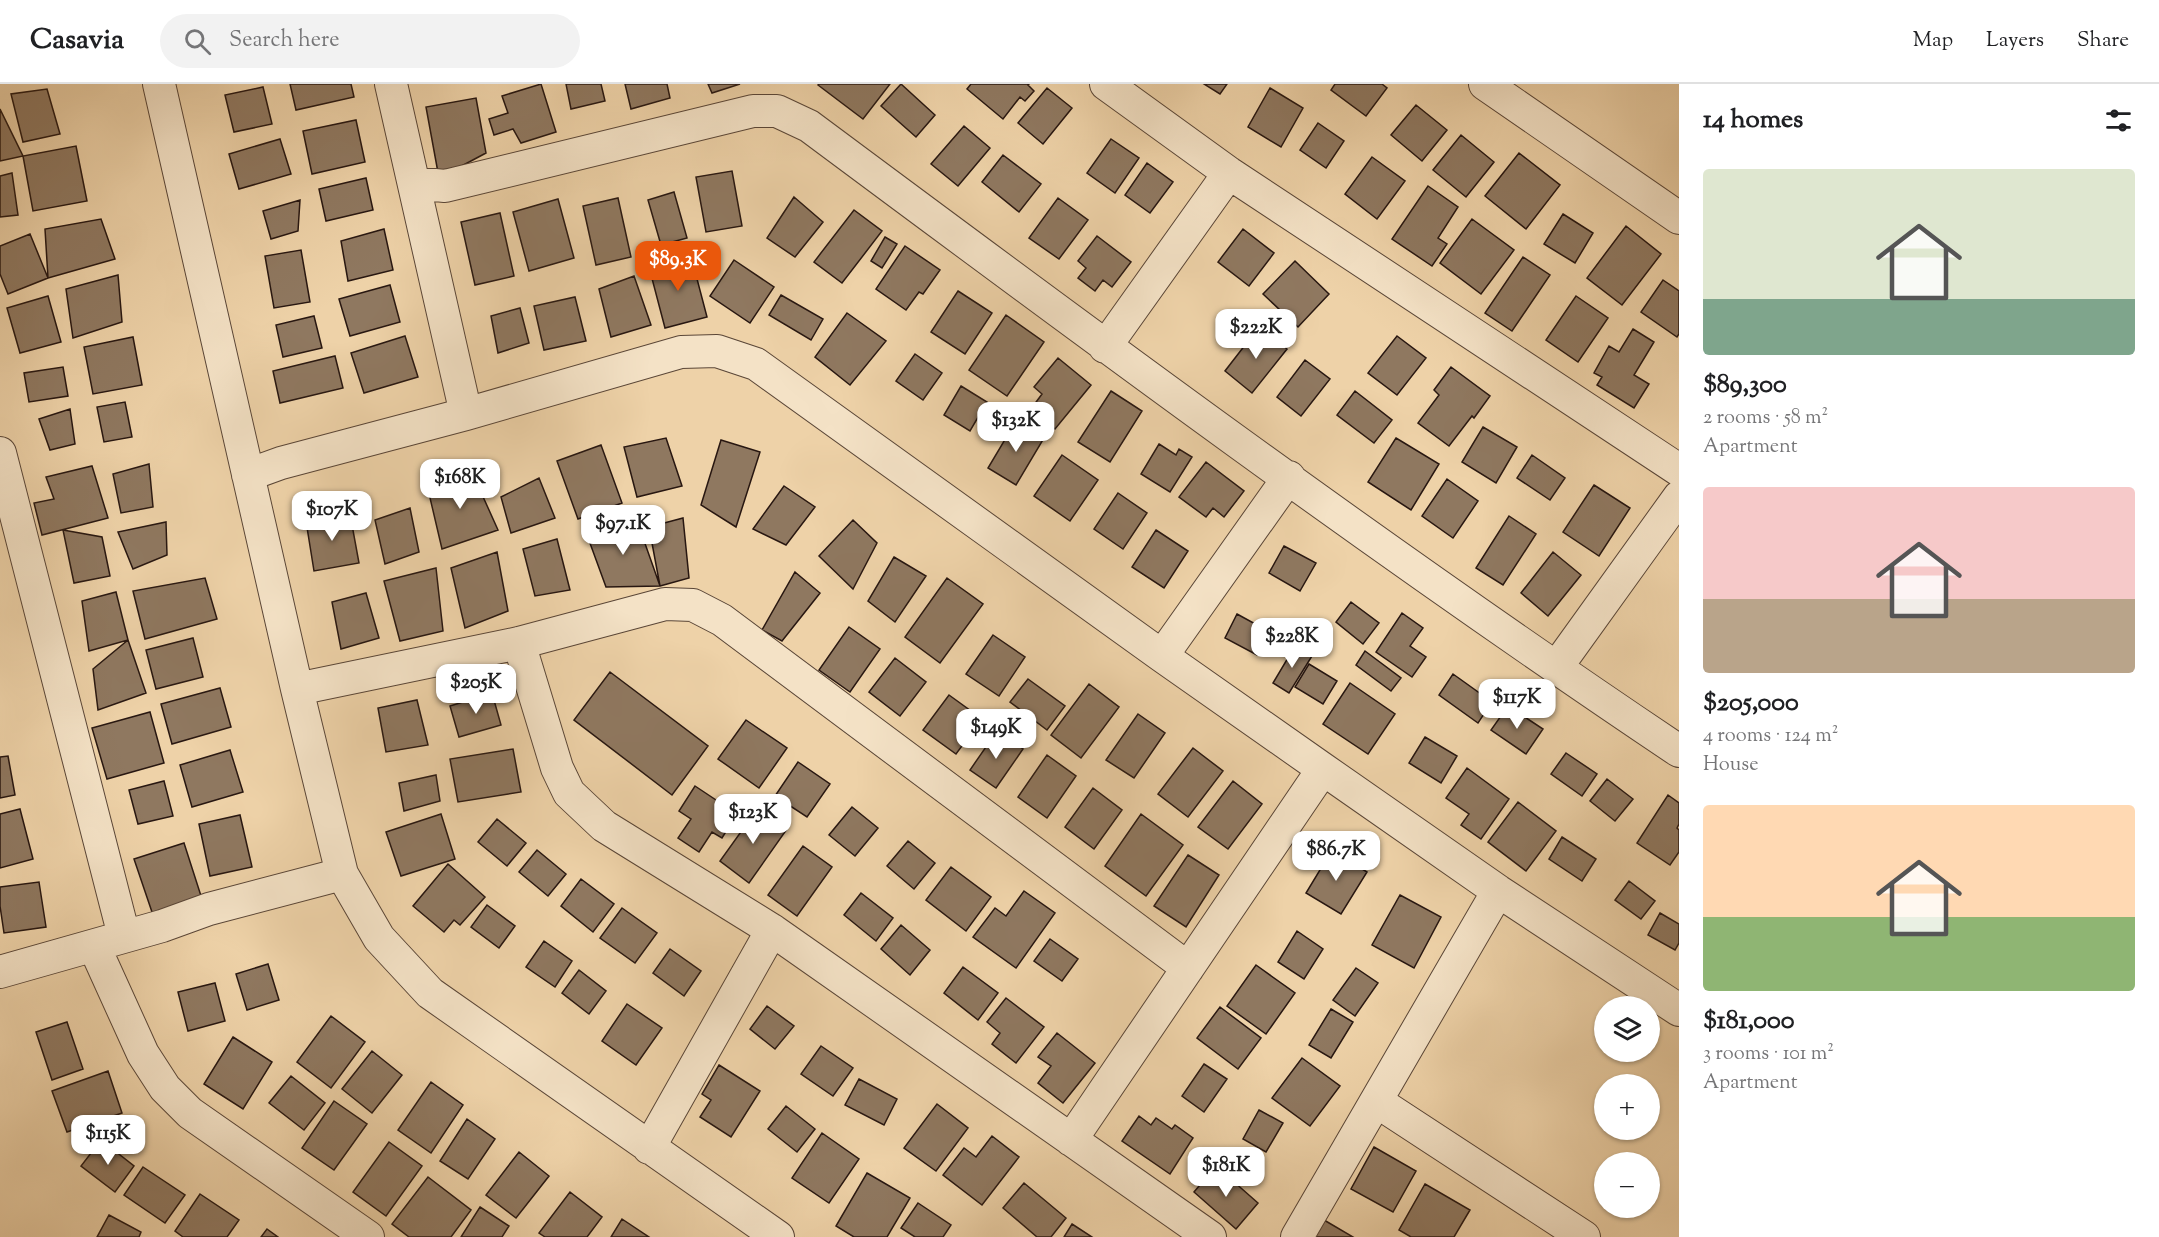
<!DOCTYPE html>
<html lang="en">
<head>
<meta charset="utf-8">
<style>
	:root { --surface:#fff; --page:#f2f2f2; --text:#202124; --muted:#757577; --line:#e0e0e0; --accent:#ea580c }
	body { margin:0; font-family:"Sorts Mill Goudy",serif; background:var(--page); color:var(--text); height:100vh; display:flex; flex-direction:column; font-size:22px; white-space:nowrap }
	* { box-sizing:border-box; margin:0 }
	p { font-size:20px; color:var(--muted) }
	.icon { flex:none; width:33px; height:33px; fill:none; stroke:currentColor; stroke-width:2; stroke-linecap:round; stroke-linejoin:round }
	.map { position:relative; flex:1; overflow:hidden }
	.side { display:flex; flex-direction:column; background:var(--surface); width:480px }
	.side>* { flex:none }
	.buttons { position:absolute; left:1594px; top:912px; display:grid; gap:12px }
	.buttons a { display:grid; place-items:center; width:66px; height:66px; border-radius:50%; background:var(--surface); box-shadow:0 2px 4px #0004; font-size:30px }
	.price { position:absolute; translate:-50% -51px; padding:0 14px; border-radius:12px; background:#fff; color:#222; font-size:20px; line-height:39px; filter:drop-shadow(0 2px 3px #0008) }
	.price::after { content:''; position:absolute; left:50%; top:36px; width:18px; height:14px; margin-left:-9px; background:inherit; clip-path:polygon(0 0,100% 0,50% 100%) }
	.price.on { background:var(--accent); color:#fff }
	ul { padding:0; list-style:none }
	li { display:grid; align-content:center; gap:12px; height:318px; padding:0 24px }
	li span { display:grid; place-items:center; height:186px; border-radius:6px; color:#555 }
	li>.icon { margin-inline-start:auto }
	span .icon { width:108px; height:108px; fill:#fffc; stroke-width:1 }
	li b { font-size:26px }
	h2 { display:flex; justify-content:space-between; align-items:center; height:72px; padding:0 24px; font-size:26px }
	header { display:flex; align-items:center; gap:36px; box-sizing:border-box; height:84px; padding:0 30px; background:var(--surface); border-bottom:2px solid var(--line) }
	header strong { font-size:28px }
	nav { display:flex; gap:33px; margin-inline-start:auto; font-size:21px }
	.search { width:420px; height:54px; background:var(--page); display:flex; align-items:center; gap:15px; box-sizing:border-box; padding:0 21px; border-radius:33px; color:var(--muted); font-size:22px }
	main { display:flex; flex:1; min-height:0 }
	.map>svg:first-child { display:block }
	.building { fill:#8f7860; stroke:#281711; stroke-width:1.5 }
	.lines { fill:none; stroke-linecap:round; stroke-linejoin:round }
	.minor-casing { stroke:#5a4637; stroke-width:34 }
	.minor { stroke:#f4e2c6; stroke-width:32 }
</style>
</head>
<body>
<header>
<strong>Casavia</strong>
<div class="search"><svg class="icon" aria-label="search" viewBox="0 0 24 24"><circle cx="10" cy="10" r="6"/><path d="M15 15l6 6"/></svg>Search here</div>
<nav><a>Map</a><a>Layers</a><a>Share</a></nav>
</header>
<main>
<div class="map">
<svg width="1679" height="1153" viewBox="0 0 1679 1153">
	<rect width="100%" height="100%" fill="#eed2a8"/>
	<filter id="stains"><feTurbulence type="fractalNoise" baseFrequency=".00333" numOctaves="4"/><feColorMatrix values="0 0 0 0 .2 0 0 0 0 .09 0 0 0 0 .02 0 0 0 .5 -.17"/></filter>
	<radialGradient id="worn" r=".72"><stop offset=".6" stop-color="#630" stop-opacity="0"/><stop offset="1" stop-color="#630" stop-opacity=".3"/></radialGradient>
	<!-- building -->
	<path class="building" d="M290,0H351L354,13L296,26Z
		M541,0L556,48L521,59L513,45L494,51L489,35L508,29L502,12Z
		M566,0H601L605,17L571,25Z
		M625,0H667L670,14L631,25Z
		M708,0H740L712,9Z
		M819,0H890L863,35L818,1Z
		M901,0L935,31L916,53L881,22Z
		M971,0H1029L1028,1L1034,7L1025,17L1020,13L1003,35L967,5Z
		M1204,0H1227L1220,10Z
		M1335,0H1382L1387,4L1366,32L1331,6Z
		M263,3L272,40L234,48L225,11Z
		M1047,4L1072,24L1043,60L1018,39Z
		M1270,4L1303,24L1281,63L1248,43Z
		M47,5L60,50L23,58L11,10Z
		M476,14L486,69L439,94L426,23Z
		M1416,21L1447,46L1422,77L1391,51Z
		M0,25L23,72L0,77Z
		M356,36L365,78L312,90L303,47Z
		M1318,39L1344,57L1326,84L1300,66Z
		M964,42L990,64L958,102L931,80Z
		M1461,51L1494,78L1466,113L1433,86Z
		M280,55L291,90L239,105L229,70Z
		M1111,55L1139,74L1115,109L1087,89Z
		M76,62L87,117L33,127L23,72Z
		M1519,69L1560,101L1526,145L1485,112Z
		M1003,71L1041,100L1019,128L982,98Z
		M1372,73L1405,97L1377,135L1345,110Z
		M1147,79L1173,98L1150,129L1125,111Z
		M732,87L742,142L706,148L696,93Z
		M12,89L18,131L0,133V92Z
		M366,94L373,126L326,137L319,105Z
		M1428,102L1458,123L1438,154L1447,160L1432,182L1392,155Z
		M674,108L687,154L661,161L648,116Z
		M794,113L823,138L795,173L767,154Z
		M618,114L631,173L596,181L583,122Z
		M1058,114L1088,136L1059,175L1029,154Z
		M558,115L574,174L529,187L513,128Z
		M300,116L298,147L271,155L263,127Z
		M854,126L882,147L842,199L814,178Z
		M500,129L514,192L475,201L461,138Z
		M1563,130L1593,149L1575,179L1544,160Z
		M101,135L115,175L48,194L45,145Z
		M1472,135L1514,166L1481,210L1440,179Z
		M1626,142L1661,170L1622,221L1587,194Z
		M384,145L393,186L348,197L341,157Z
		M1243,145L1274,169L1249,202L1218,178Z
		M30,150L48,194L8,210L0,190V162Z
		M1097,152L1131,178L1112,203L1103,196L1095,207L1078,194L1086,184L1078,177Z
		M885,153L897,160L882,184L871,177Z
		M905,162L940,186L923,210L919,208L906,226L876,205Z
		M301,166L310,218L274,224L265,172Z
		M691,172L707,233L665,244L649,183Z
		M1523,173L1550,191L1512,247L1485,229Z
		M734,176L774,203L750,239L710,212Z
		M1295,177L1329,210L1298,243L1263,210Z
		M118,191L122,238L73,254L66,205Z
		M634,192L651,241L611,253L599,205Z
		M1663,196L1679,207V250L1677,253L1641,228Z
		M390,201L400,238L350,252L339,215Z
		M958,207L992,229L965,270L931,248Z
		M781,211L823,235L811,256L769,231Z
		M48,212L61,258L20,269L7,224Z
		M1576,212L1608,234L1578,278L1546,256Z
		M575,213L586,257L544,266L534,222Z
		M520,224L529,259L498,269L491,232Z
		M847,229L886,257L850,301L815,273Z
		M1006,231L1044,258L1007,312L969,286Z
		M314,232L322,264L283,273L276,241Z
		M1259,243L1287,265L1252,309L1225,287Z
		M1633,245L1654,258L1634,291L1649,300L1634,324L1597,301L1602,293L1594,289L1609,262L1619,268Z
		M405,252L418,293L364,309L351,269Z
		M1397,252L1426,274L1397,311L1368,289Z
		M133,253L142,301L93,310L84,263Z
		M915,270L942,289L923,316L896,297Z
		M335,272L343,304L280,319L273,287Z
		M1058,274L1091,301L1055,345L1031,325L1042,310L1034,303Z
		M1305,276L1330,295L1301,332L1277,313Z
		M63,283L68,312L29,318L24,289Z
		M1451,283L1490,312L1474,334L1472,332L1449,362L1418,339L1439,311L1434,306Z
		M961,302L987,318L970,347L944,331Z
		M1111,307L1142,327L1110,378L1078,358Z
		M1355,307L1392,336L1374,359L1337,331Z
		M125,318L132,353L104,358L97,323Z
		M70,325L75,360L50,366L39,335Z
		M1016,337L1044,354L1016,401L988,384Z
		M1483,343L1517,363L1496,399L1462,378Z
		M666,354L682,402L637,413L624,363Z
		M1396,354L1439,380L1411,426L1368,398Z
		M721,356L760,368L736,443L701,421Z
		M1159,360L1176,371L1179,365L1192,373L1170,408L1141,390Z
		M601,361L622,419L578,435L557,377Z
		M1062,371L1098,396L1070,437L1034,412Z
		M1532,371L1565,394L1550,416L1517,394Z
		M1206,378L1244,407L1224,433L1213,424L1206,433L1179,413Z
		M149,380L153,423L121,429L113,390Z
		M92,382L108,434L42,451L34,419L54,415L46,393Z
		M471,386L498,446L442,465L427,401Z
		M539,394L555,434L511,449L501,413Z
		M1447,395L1478,417L1453,454L1422,432Z
		M1594,401L1630,424L1599,472L1563,448Z
		M784,402L815,423L786,461L753,445Z
		M1118,409L1147,429L1123,465L1094,445Z
		M410,424L419,468L385,480L375,436Z
		M350,430L359,479L314,487L306,437Z
		M1509,432L1536,450L1503,501L1476,484Z
		M636,434L660,502L606,503L587,451Z
		M683,434L689,494L660,502L649,443Z
		M853,436L877,459L853,505L819,472Z
		M166,438L167,471L133,485L118,448Z
		M63,446L102,453L110,492L74,499Z
		M1156,446L1188,467L1164,504L1132,483Z
		M557,455L570,506L535,512L523,465Z
		M1284,462L1316,479L1300,507L1269,489Z
		M497,468L508,527L465,544L451,484Z
		M1553,468L1581,491L1548,532L1521,509Z
		M894,473L926,492L895,538L868,517Z
		M436,484L443,547L400,557L384,497Z
		M795,488L820,509L782,557L762,546Z
		M205,494L217,535L145,555L133,507Z
		M947,494L983,520L940,579L905,553Z
		M116,508L128,556L89,567L82,517Z
		M366,509L379,554L341,565L332,518Z
		M1351,518L1379,539L1363,560L1336,538Z
		M1402,529L1423,544L1410,562L1426,573L1412,593L1376,568Z
		M1237,530L1270,548L1257,571L1225,554Z
		M849,543L880,565L850,608L819,586Z
		M993,551L1025,573L999,612L966,590Z
		M193,554L203,593L156,605L146,566Z
		M128,556L146,609L98,626L93,585Z
		M1295,562L1312,572L1289,609L1273,599Z
		M1365,567L1401,594L1391,607L1356,581Z
		M895,574L926,598L900,632L869,608Z
		M1309,580L1337,597L1323,620L1295,603Z
		M610,588L708,662L672,711L574,636Z
		M1453,590L1492,618L1478,639L1439,611Z
		M1028,595L1065,622L1047,646L1010,618Z
		M1350,599L1395,630L1368,670L1323,640Z
		M1089,600L1119,623L1081,674L1051,651Z
		M220,604L231,643L172,660L161,620Z
		M492,609L501,641L459,653L450,622Z
		M949,611L982,635L956,670L923,646Z
		M417,616L428,661L386,668L378,624Z
		M1508,622L1543,645L1526,670L1491,646Z
		M150,628L164,679L107,695L92,644Z
		M1138,630L1165,649L1134,694L1106,676Z
		M746,636L787,664L759,704L718,675Z
		M997,647L1023,665L996,704L970,686Z
		M1425,653L1457,672L1441,699L1409,679Z
		M1193,664L1223,687L1188,733L1158,710Z
		M513,665L521,708L458,718L450,675Z
		M230,666L243,708L192,723L180,681Z
		M1566,669L1597,690L1582,712L1551,690Z
		M1047,671L1076,692L1047,734L1018,713Z
		M8,672L15,711L0,714V673Z
		M798,678L830,700L807,733L775,712Z
		M1467,684L1509,715L1481,755L1461,741L1469,730L1446,714Z
		M436,691L440,717L404,727L399,699Z
		M1607,695L1633,715L1615,737L1590,717Z
		M164,697L173,732L138,740L129,706Z
		M1233,697L1262,720L1228,765L1198,743Z
		M695,702L737,730L722,754L712,748L699,768L678,754L691,735L679,727Z
		M1093,704L1122,726L1094,765L1065,743Z
		M1668,711L1679,719V740L1677,744L1679,746V768L1670,781L1637,759Z
		M1518,718L1556,747L1526,787L1488,758Z
		M852,723L878,744L855,772L829,751Z
		M758,724L787,745L749,799L720,777Z
		M20,725L33,775L0,784V730Z
		M441,730L455,775L401,792L386,748Z
		M1141,730L1183,761L1146,812L1105,782Z
		M240,731L252,783L210,792L199,740Z
		M497,735L526,759L507,782L478,758Z
		M1562,753L1596,775L1582,797L1549,775Z
		M908,757L935,779L914,805L887,782Z
		M184,759L202,815L153,831L134,775Z
		M803,762L832,783L797,832L768,811Z
		M537,766L566,790L548,812L519,788Z
		M1332,766L1367,788L1341,830L1306,809Z
		M1188,771L1219,791L1186,843L1154,822Z
		M448,780L485,813L460,841L454,836L444,848L413,822Z
		M951,783L991,813L966,847L926,816Z
		M581,795L614,820L593,848L561,822Z
		M1629,797L1655,817L1641,835L1615,816Z
		M39,798L46,843L4,849L0,822V803Z
		M1024,807L1055,829L1016,884L973,853L995,824L1006,832Z
		M861,809L893,834L876,857L844,831Z
		M1400,811L1441,833L1414,884L1372,861Z
		M487,821L515,842L499,864L471,843Z
		M622,824L657,849L635,879L600,854Z
		M1660,829L1679,840V859L1675,866L1648,851Z
		M901,841L930,866L910,891L881,865Z
		M1297,847L1323,865L1304,895L1278,878Z
		M1050,855L1078,875L1062,897L1034,877Z
		M544,857L572,877L555,903L526,883Z
		M670,865L701,887L684,912L653,889Z
		M268,880L279,916L247,926L236,890Z
		M1256,881L1295,909L1266,950L1227,922Z
		M963,883L998,909L978,936L944,909Z
		M1356,884L1378,899L1355,932L1333,916Z
		M579,886L606,907L589,930L562,909Z
		M215,899L225,937L188,947L178,908Z
		M1006,914L1044,943L1016,979L992,960L1000,949L987,938Z
		M627,920L662,944L636,981L602,957Z
		M767,922L794,942L775,965L750,945Z
		M1220,923L1261,954L1238,985L1197,954Z
		M1331,925L1353,938L1331,974L1309,961Z
		M331,932L365,958L331,1004L297,978Z
		M67,938L83,985L52,996L36,948Z
		M1057,949L1095,979L1063,1019L1038,999L1051,982L1038,973Z
		M233,953L272,978L243,1025L204,1000Z
		M821,962L853,984L833,1012L801,990Z
		M372,967L402,991L372,1029L342,1005Z
		M1302,974L1340,1002L1310,1042L1272,1014Z
		M1204,980L1227,995L1204,1028L1182,1012Z
		M719,981L760,1007L731,1053L700,1033L711,1016L702,1010Z
		M108,987L122,1029L67,1048L52,1007Z
		M291,992L325,1019L304,1046L269,1019Z
		M859,995L897,1015L884,1041L845,1021Z
		M431,998L463,1021L431,1069L398,1046Z
		M334,1017L367,1040L334,1086L302,1064Z
		M937,1020L968,1044L936,1087L904,1064Z
		M786,1022L815,1045L797,1068L768,1045Z
		M1259,1026L1283,1039L1266,1068L1243,1055Z
		M1139,1032L1151,1041L1156,1034L1172,1045L1175,1041L1193,1054L1170,1090L1122,1057Z
		M467,1035L495,1055L468,1095L440,1077Z
		M822,1049L859,1075L829,1119L792,1094Z
		M992,1052L1019,1073L982,1121L943,1091L964,1064L976,1073Z
		M101,1056L134,1082L115,1108L81,1082Z
		M389,1058L422,1082L386,1132L353,1108Z
		M1374,1063L1416,1087L1393,1128L1351,1105Z
		M519,1068L549,1092L516,1134L486,1111Z
		M1216,1082L1258,1119L1236,1145L1194,1108Z
		M143,1083L185,1111L165,1139L124,1111Z
		M867,1089L910,1114L887,1153H854L836,1142Z
		M428,1093L471,1126L451,1153H409L392,1140Z
		M1024,1099L1066,1134L1051,1153H1037L1003,1124Z
		M1425,1100L1470,1126L1454,1153H1411L1399,1146Z
		M570,1108L602,1133L587,1153H545L539,1149Z
		M200,1110L239,1136L227,1153H183L175,1147Z
		M918,1119L951,1141L943,1153H915L901,1144Z
		M480,1123L509,1142L502,1153H461Z
		M109,1131L141,1148L139,1153H97Z
		M622,1135L649,1153H611Z
		M1324,1136L1353,1153H1314Z
		M1072,1140L1092,1153H1064Z
		M267,1145L278,1153H261Z"/>
	<g class="lines">
		<!-- minor casing -->
		<g class="minor-casing">
			<path id="minor" d="M159,0L297,605L342,790L379,854L430,909L778,1153
				M391,0L466,330
				M1106,0L1229,89L1679,386
				M1485,0L1679,134
				M414,99L445,102L753,27H777L809,42C1095,255 1382,468 1679,667
				M1105,263L1229,89
				M0,369L124,852
				M248,391L281,379L466,330L681,268L717,267L756,280L1162,572L1323,685L1498,807L1679,926
				M519,559L557,684L569,709L604,742L772,846L1210,1153
				M1162,572L1289,393
				M1556,584L1679,413
				M297,605L519,559L665,520L693,521L722,536L1188,884
				M94,862L143,970L165,1004L190,1029L368,1153
				M0,888L162,842L209,825L342,790
				M1376,1017L1584,1153
				M1071,1056L1323,685
				M649,1064L772,846
				M1297,1153L1498,807"/>
		</g>
		<!-- minor -->
		<use href="#minor" class="minor"/>
	</g>
	<rect width="100%" height="100%" filter="url(#stains)"/>
	<rect width="100%" height="100%" fill="url(#worn)"/>
</svg>
<div class="buttons">
<a><svg class="icon" aria-label="layers" viewBox="0 0 24 24"><path d="M12 4l9 5-9 5-9-5zM3 14l9 5 9-5"/></svg></a>
<a>+</a>
<a>−</a>
</div>
<b class="price on" style="left:678px;top:208px">$89.3K</b>
<b class="price" style="left:1256px;top:276px">$222K</b>
<b class="price" style="left:1016px;top:369px">$132K</b>
<b class="price" style="left:460px;top:426px">$168K</b>
<b class="price" style="left:332px;top:458px">$107K</b>
<b class="price" style="left:623px;top:472px">$97.1K</b>
<b class="price" style="left:1292px;top:585px">$228K</b>
<b class="price" style="left:476px;top:631px">$205K</b>
<b class="price" style="left:1517px;top:646px">$117K</b>
<b class="price" style="left:996px;top:676px">$149K</b>
<b class="price" style="left:753px;top:761px">$123K</b>
<b class="price" style="left:1336px;top:798px">$86.7K</b>
<b class="price" style="left:108px;top:1082px">$115K</b>
<b class="price" style="left:1226px;top:1114px">$181K</b>
</div>
<section class="side">
<h2>14 homes<svg class="icon" aria-label="filters" viewBox="0 0 24 24"><path d="M4 7h16M4 17h16"/><circle cx="9" cy="7" r="2"/><circle cx="15" cy="17" r="2"/></svg></h2>
<ul>
<li><span style="background:linear-gradient(#dfe7d0 70%,#7fa58c 0)"><svg class="icon" aria-label="home" viewBox="0 0 24 24"><path d="M3 11l9-7 9 7M6 9v11h12V9"/></svg></span><div><b>$89,300</b><p>2 rooms · 58 m²</p><p>Apartment</p></div></li>
<li><span style="background:linear-gradient(#f6c9c9 60%,#b9a48a 0)"><svg class="icon" aria-label="home" viewBox="0 0 24 24"><path d="M3 11l9-7 9 7M6 9v11h12V9"/></svg></span><div><b>$205,000</b><p>4 rooms · 124 m²</p><p>House</p></div></li>
<li><span style="background:linear-gradient(#ffd9b3 60%,#8fb573 0)"><svg class="icon" aria-label="home" viewBox="0 0 24 24"><path d="M3 11l9-7 9 7M6 9v11h12V9"/></svg></span><div><b>$181,000</b><p>3 rooms · 101 m²</p><p>Apartment</p></div></li>
</ul>
</section>
</main>
</body>
</html>
